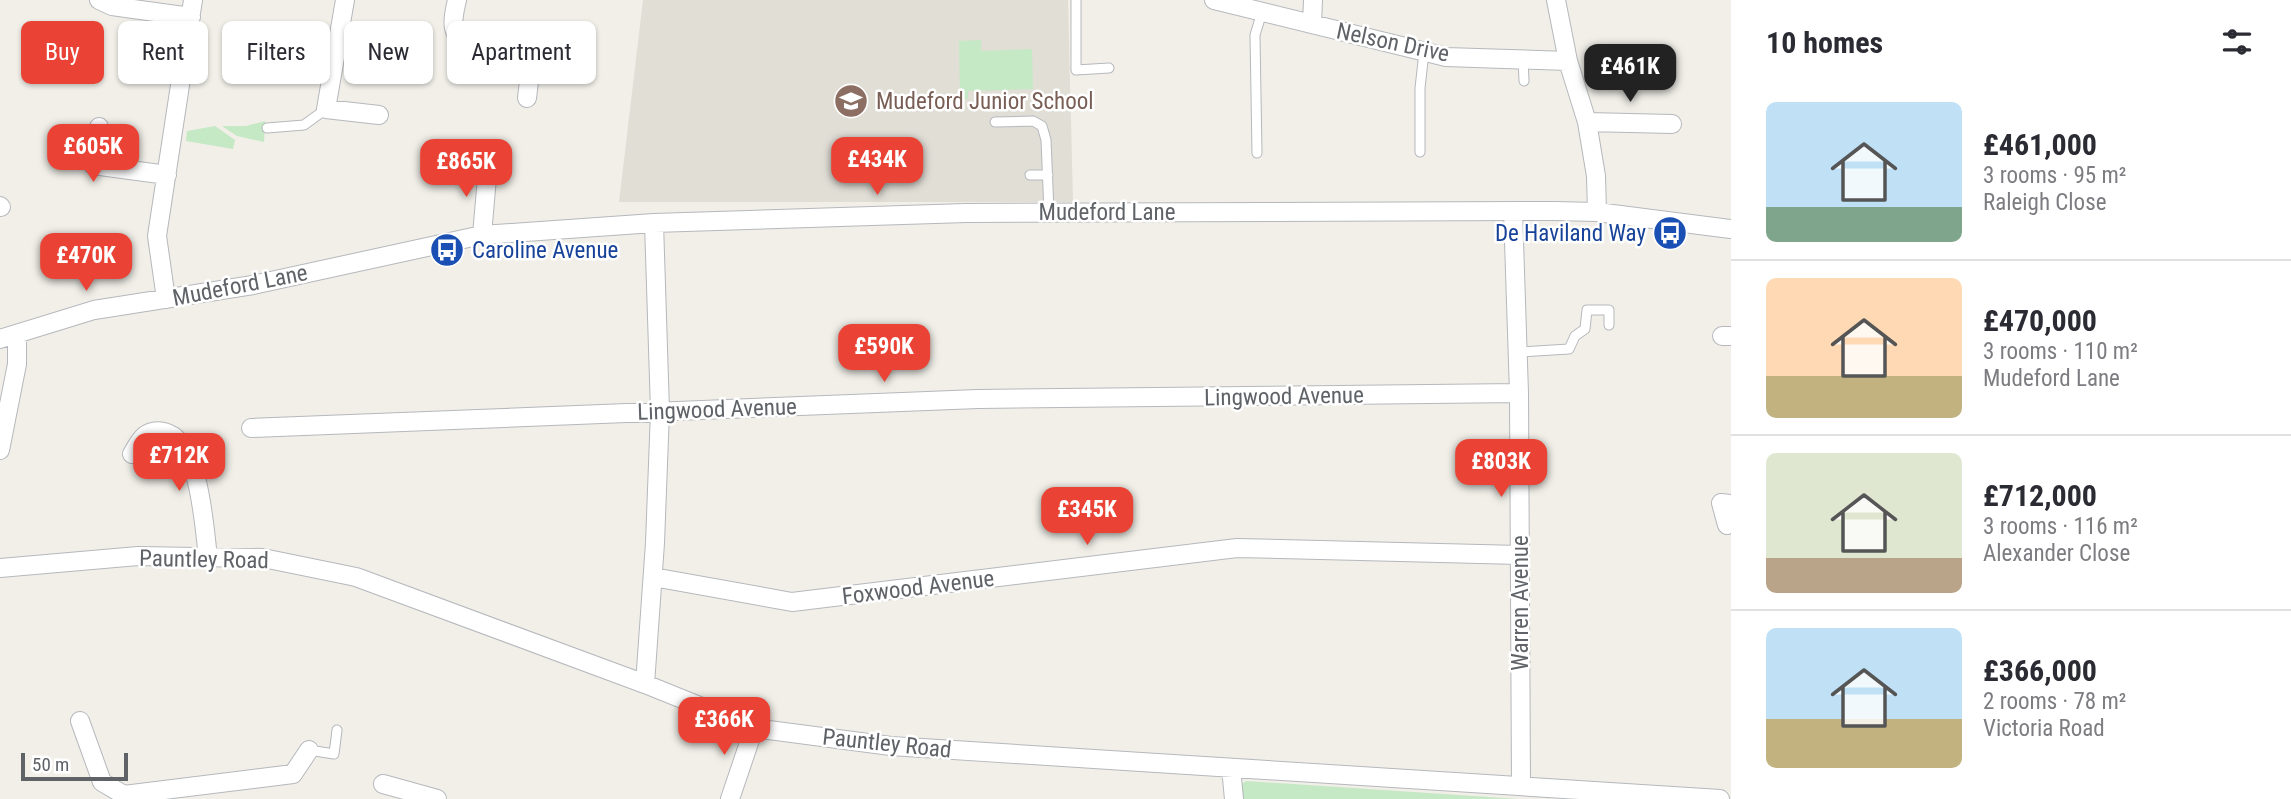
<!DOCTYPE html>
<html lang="en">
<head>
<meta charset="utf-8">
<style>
	:root { --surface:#fff; --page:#f7f7f7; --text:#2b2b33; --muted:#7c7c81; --line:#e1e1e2; --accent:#ea4335 }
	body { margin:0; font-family:"Roboto Condensed",sans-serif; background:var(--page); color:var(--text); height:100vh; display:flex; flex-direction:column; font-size:26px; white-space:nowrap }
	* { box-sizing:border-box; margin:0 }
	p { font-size:23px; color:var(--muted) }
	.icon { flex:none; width:38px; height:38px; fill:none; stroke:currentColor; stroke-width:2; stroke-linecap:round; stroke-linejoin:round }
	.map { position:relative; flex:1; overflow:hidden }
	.panel { display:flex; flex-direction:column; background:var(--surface); width:560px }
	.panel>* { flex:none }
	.hud { position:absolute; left:21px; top:21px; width:665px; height:63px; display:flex; gap:14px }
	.scale { position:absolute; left:21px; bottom:18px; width:107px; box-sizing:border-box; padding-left:7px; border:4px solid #5f6368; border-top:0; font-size:19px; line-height:24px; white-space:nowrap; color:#5f6368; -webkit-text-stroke:5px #fff; paint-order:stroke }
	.price { position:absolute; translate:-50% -60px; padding:0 16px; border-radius:14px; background:var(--accent); color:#fff; font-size:23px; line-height:46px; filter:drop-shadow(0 2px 4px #0008) }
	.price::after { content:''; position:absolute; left:50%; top:42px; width:21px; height:16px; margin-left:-10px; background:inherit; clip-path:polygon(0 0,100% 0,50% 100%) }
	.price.selected { background:#222; color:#fff }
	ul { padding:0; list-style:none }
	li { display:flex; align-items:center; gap:21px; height:175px; padding:0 35px }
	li+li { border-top:2px solid var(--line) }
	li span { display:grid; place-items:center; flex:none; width:196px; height:140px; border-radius:10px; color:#555 }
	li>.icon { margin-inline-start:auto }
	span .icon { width:84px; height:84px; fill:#fffc; stroke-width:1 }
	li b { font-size:30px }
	h2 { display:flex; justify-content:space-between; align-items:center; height:84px; padding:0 35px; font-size:30px }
	.chip { padding:0 24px; border-radius:10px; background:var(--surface); box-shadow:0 2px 5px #0004; font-size:24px; line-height:63px }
	.chip.selected { background:var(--accent); color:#fff }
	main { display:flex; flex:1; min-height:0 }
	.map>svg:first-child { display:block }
	.education { fill:#e1ded6 }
	.green { fill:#c5e8c5 }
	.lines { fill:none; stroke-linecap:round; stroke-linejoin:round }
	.service-casing { stroke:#b5b8bc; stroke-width:11 }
	.minor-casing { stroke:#b5b8bc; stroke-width:20 }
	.service { stroke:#fff; stroke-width:9 }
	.minor { stroke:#fff; stroke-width:18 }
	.labels { text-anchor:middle; stroke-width:5; stroke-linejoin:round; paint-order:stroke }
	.street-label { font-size:23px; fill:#5f6368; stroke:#fff }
	.education-label { font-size:23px; fill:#785e54; stroke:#fff; text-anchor:start }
	.transit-label { font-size:23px; fill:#164399; stroke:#fff; text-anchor:end }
</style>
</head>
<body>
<main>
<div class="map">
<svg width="1731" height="799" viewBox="0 0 1731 799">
	<rect width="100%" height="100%" fill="#f1efe8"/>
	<!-- education -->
	<path class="education" d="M643,0H1068L1073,202H619Z"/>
	<!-- green -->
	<path class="green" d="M981,40V51L1032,49L1033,89L968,91V99H960L959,41Z
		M265,121L264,142L237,136L222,126H246Z
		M215,126L235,140L233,149L186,141L187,131Z
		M1246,781L1519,799H1239V786Z"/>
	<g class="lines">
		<!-- service casing -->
		<g class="service-casing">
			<path id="service" d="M1076,0V70L1109,68
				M1523,59L1524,81
				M995,122L1033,121L1042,126L1046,140L1049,212
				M267,128L304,125L326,109
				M1420,152V88L1424,52
				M1257,153L1255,35L1262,12
				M1030,175H1048
				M1518,352L1569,349L1575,336L1585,329L1587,310H1609V325
				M309,750L334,754L337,730"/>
		</g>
		<!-- minor casing -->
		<g class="minor-casing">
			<path id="minor" d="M99,0L112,6L191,17
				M345,0L326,109L379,115
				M457,0C455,9 452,19 454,28C460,54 509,60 531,64L527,98
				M1214,0L1446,57L1568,61
				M1556,0L1568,61L1587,122L1596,176L1597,212
				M1312,24L1313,0
				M1587,122L1672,124
				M99,127L93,165L167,175
				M0,206L1,207
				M1513,211L1519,393L1521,786
				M482,235L488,166
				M166,299L157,236L193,0
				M1722,336H1731
				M0,339L94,310L253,285L482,235L654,223L966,213L1555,211L1597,212L1731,229
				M251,428L978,399L1519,393
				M0,450L17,364V335
				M132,454C140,440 146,428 164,432C200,440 204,527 208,557
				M1727,525L1721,503L1731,504
				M0,568L138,556L263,558L356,577L645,684L754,728L891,746L1720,799
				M653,577L792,602L1237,548L1520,555
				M645,684L655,543L660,411L654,223
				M80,721L102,782L124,795V799
				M1231,768L1234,799
				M383,784L437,799
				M124,795L293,774L309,750
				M730,799L754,728"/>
		</g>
		<!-- service -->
		<use href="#service" class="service"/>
		<!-- minor -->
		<use href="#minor" class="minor"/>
	</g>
	<!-- icons -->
	<defs>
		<g id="school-disc" transform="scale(1.75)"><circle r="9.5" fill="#8d6e63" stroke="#fff"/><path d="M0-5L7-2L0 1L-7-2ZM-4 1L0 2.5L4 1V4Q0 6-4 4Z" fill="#fff"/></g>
		<g id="bus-disc" transform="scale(1.75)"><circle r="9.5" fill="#1a4fb4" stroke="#fff"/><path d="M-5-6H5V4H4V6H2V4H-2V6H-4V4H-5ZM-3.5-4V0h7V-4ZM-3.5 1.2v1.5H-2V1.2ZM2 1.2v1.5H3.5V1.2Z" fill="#fff"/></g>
	</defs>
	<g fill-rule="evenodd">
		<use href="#school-disc" x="851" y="101"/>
		<use href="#bus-disc" x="1670" y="233"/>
		<use href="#bus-disc" x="447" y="250"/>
	</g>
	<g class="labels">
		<!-- street labels -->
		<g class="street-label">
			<text transform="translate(1393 42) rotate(12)" y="8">Nelson Drive</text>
			<text x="1107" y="220">Mudeford Lane</text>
			<text transform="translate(240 285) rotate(-11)" y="8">Mudeford Lane</text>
			<text transform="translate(1284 396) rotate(-1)" y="8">Lingwood Avenue</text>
			<text transform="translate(717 409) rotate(-2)" y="8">Lingwood Avenue</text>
			<text transform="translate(204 559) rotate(1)" y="8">Pauntley Road</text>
			<text transform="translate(918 587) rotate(-7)" y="8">Foxwood Avenue</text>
			<text transform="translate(1520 603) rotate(-90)" y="8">Warren Avenue</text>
			<text transform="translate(887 743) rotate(6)" y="8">Pauntley Road</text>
		</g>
		<!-- education labels -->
		<g class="education-label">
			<text x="876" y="109">Mudeford Junior School</text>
		</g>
		<!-- transit labels -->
		<g class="transit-label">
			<text x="1646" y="241">De Haviland Way</text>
			<text x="472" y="258" text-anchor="start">Caroline Avenue</text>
		</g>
	</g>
</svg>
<div class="scale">50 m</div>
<b class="price selected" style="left:1630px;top:104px">£461K</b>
<b class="price" style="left:93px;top:184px">£605K</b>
<b class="price" style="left:877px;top:197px">£434K</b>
<b class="price" style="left:466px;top:199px">£865K</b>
<b class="price" style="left:86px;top:293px">£470K</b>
<b class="price" style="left:884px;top:384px">£590K</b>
<b class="price" style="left:179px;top:493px">£712K</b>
<b class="price" style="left:1501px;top:499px">£803K</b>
<b class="price" style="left:1087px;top:547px">£345K</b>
<b class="price" style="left:724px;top:757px">£366K</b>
<div class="hud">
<a class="chip selected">Buy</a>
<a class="chip">Rent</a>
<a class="chip">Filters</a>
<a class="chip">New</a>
<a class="chip">Apartment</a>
</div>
</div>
<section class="panel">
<h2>10 homes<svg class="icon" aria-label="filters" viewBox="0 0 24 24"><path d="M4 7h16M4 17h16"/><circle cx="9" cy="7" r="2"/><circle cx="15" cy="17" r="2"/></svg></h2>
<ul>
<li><span style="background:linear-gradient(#bfe0f5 75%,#7fa58c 0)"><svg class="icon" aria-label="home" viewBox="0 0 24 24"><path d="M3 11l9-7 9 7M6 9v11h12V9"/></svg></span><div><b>£461,000</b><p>3 rooms · 95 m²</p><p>Raleigh Close</p></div></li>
<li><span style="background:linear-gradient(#ffd9b3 70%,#c2b280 0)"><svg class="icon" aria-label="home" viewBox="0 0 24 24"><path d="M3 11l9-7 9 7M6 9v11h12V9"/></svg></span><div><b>£470,000</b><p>3 rooms · 110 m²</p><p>Mudeford Lane</p></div></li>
<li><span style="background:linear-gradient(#dfe7d0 75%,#b9a48a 0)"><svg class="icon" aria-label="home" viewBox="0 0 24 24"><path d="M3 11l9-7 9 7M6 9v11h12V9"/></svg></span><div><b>£712,000</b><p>3 rooms · 116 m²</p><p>Alexander Close</p></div></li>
<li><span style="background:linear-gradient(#bfe0f5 65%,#c2b280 0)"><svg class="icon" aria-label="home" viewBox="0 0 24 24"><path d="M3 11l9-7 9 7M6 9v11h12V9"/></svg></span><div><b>£366,000</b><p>2 rooms · 78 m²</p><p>Victoria Road</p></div></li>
</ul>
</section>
</main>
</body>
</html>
